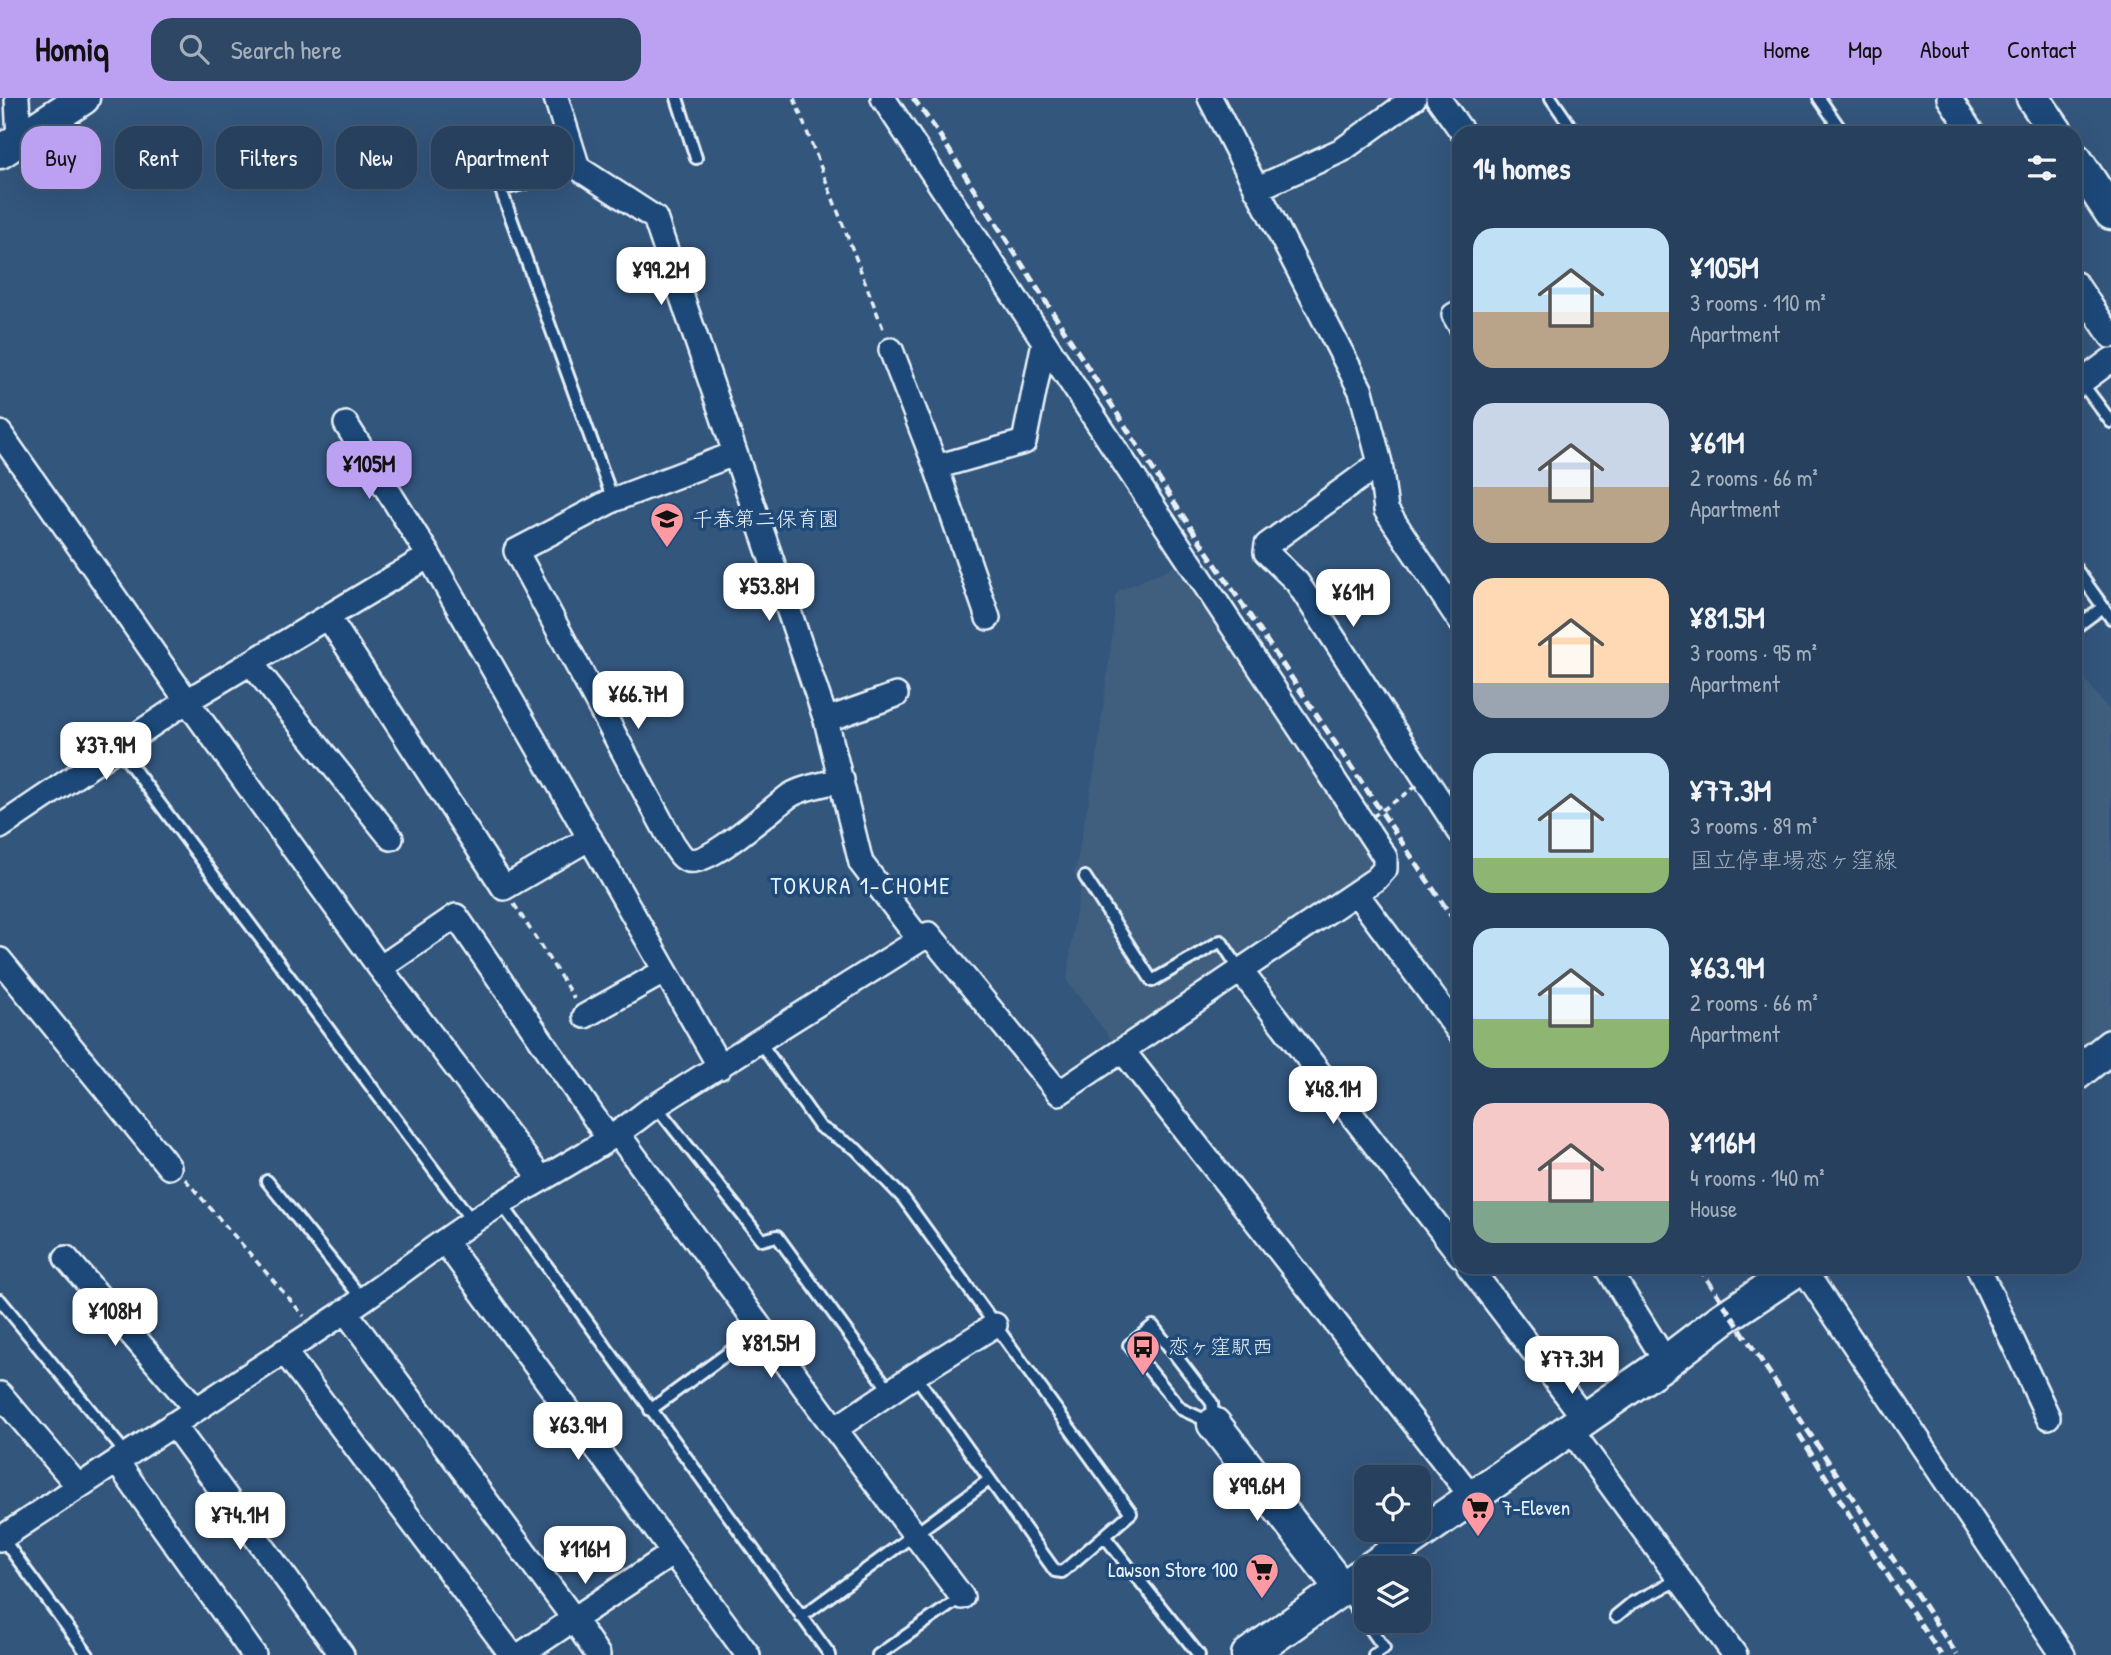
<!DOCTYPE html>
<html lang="en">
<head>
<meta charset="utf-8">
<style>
	:root { --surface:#26405e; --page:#2e4764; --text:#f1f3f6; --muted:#a4afbc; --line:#425973; --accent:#bca0f2 }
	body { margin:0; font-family:"Patrick Hand","Klee One",sans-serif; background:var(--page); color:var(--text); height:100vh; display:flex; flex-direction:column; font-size:26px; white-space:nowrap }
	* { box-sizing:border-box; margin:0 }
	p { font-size:23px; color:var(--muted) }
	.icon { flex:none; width:38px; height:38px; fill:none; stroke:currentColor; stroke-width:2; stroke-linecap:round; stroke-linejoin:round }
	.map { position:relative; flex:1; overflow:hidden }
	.panel { position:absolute; left:1452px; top:28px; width:630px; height:1148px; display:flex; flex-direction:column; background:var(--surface); border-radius:21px; box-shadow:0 7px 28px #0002,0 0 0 2px var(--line) }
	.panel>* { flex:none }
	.hud { position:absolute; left:21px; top:28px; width:665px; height:63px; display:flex; gap:14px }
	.tools { position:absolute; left:1354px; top:1367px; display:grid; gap:14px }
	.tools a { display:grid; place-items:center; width:77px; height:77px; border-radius:14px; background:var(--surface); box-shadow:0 7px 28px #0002,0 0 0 2px var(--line); font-size:35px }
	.price { position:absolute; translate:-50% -60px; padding:0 16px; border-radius:14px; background:#fff; color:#222; font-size:23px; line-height:46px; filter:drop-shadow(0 2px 4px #0008) }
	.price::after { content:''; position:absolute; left:50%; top:42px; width:21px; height:16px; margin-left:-10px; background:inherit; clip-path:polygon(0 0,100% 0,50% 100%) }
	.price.active { background:var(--accent); color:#111 }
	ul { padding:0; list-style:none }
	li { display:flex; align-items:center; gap:21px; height:175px; padding:0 21px }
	li span { display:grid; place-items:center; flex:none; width:196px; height:140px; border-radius:21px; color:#555 }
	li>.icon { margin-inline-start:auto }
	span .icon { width:84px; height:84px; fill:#fffc; stroke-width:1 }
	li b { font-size:30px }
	h2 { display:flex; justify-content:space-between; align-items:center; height:84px; padding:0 21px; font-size:30px }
	.tag { padding:0 24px; border-radius:21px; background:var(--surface); box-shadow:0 7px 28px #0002,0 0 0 2px var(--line); font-size:24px; line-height:63px }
	.tag.active { background:var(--accent); color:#111 }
	header { display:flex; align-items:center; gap:42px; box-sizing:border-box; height:98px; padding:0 35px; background:var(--accent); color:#111 }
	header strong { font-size:33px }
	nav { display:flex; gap:38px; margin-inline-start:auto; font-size:24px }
	.search { width:490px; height:63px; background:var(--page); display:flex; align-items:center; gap:18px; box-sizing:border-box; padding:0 24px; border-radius:21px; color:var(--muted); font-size:26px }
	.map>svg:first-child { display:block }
	.built { fill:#415f7f }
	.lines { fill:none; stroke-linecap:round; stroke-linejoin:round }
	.lane-casing { stroke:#e8f1f8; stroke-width:16 }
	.street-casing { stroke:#e8f1f8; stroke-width:28 }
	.secondary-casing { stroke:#e8f1f8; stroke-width:37 }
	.path { stroke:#e8f1f8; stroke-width:3.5; stroke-dasharray:7 5; stroke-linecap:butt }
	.lane { stroke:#1f4a7a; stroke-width:10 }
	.street { stroke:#1f4a7a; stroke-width:23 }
	.secondary { stroke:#1f4a7a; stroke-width:32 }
	.rail { stroke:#e8f1f8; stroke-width:5; stroke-dasharray:10 5; stroke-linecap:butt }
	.path-bridge { stroke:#e8f1f8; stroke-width:3.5; stroke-dasharray:7 5; stroke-linecap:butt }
	.labels { text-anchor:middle; stroke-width:7; stroke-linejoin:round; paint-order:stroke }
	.poi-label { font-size:21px; fill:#e8f1f8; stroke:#1f4a7a; text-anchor:start }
	.neighbourhood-label { font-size:23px; letter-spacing:2px; fill:#e8f1f8; stroke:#1f4a7a }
</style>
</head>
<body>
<header>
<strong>Homiq</strong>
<div class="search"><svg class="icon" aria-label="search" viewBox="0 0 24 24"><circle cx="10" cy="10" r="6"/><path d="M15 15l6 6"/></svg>Search here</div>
<nav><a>Home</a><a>Map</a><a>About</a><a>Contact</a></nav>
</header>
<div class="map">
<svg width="2111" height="1557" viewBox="0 0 2111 1557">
	<rect width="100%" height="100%" fill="#33567d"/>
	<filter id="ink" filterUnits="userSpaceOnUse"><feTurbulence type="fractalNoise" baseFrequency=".0143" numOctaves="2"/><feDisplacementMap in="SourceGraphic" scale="14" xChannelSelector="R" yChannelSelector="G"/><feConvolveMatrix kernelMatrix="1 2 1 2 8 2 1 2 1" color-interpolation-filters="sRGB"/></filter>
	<g filter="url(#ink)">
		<!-- built -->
		<path class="built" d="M1178,467L1377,764L1375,772L1128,942L1121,939L1113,944L1067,883L1074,824L1081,789L1074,778L1096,664L1113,532L1115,498L1120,492Z
			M2076,569L2111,615V930L2076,957Z"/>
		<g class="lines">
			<!-- lane casing -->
			<g class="lane-casing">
				<path id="lane" d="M677,0L696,60
					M1551,0L1575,35
					M1819,0L1843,35
					M578,70L501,92L613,402
					M2081,284L2111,324
					M2076,471L2111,520
					M2076,529L2103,509
					M118,650L472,1123
					M1085,779L1152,883L1221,843L1240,872
					M759,943L820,1029L856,1051L904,1101L1131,1415L1062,1474L1055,1473L915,1277
					M656,1008L762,1142L777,1138L890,1293
					M267,1083L363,1202
					M501,1105L830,1557
					M0,1202L127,1357
					M1153,1228L1212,1305L1214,1326L1181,1311L1129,1247Z
					M650,1312L761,1231
					M1105,1439L1199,1557
					M2,1440L88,1557
					M1344,1493L1384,1550L1374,1557
					M1616,1518L1632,1505L1680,1481
					M801,1519L989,1382
					M878,1557L962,1499"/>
			</g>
			<!-- street casing -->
			<g class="street-casing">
				<path id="street" d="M17,0L19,42
					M556,0L578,70L655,120L826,622L861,765L919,841
					M1210,0L1361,293L1380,365L1386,412L1460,523
					M1438,0L1463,35
					M1949,0L1972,35
					M1256,91L1342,52L1414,0
					M2076,186L2111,238
					M1460,214L1454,217L1460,227
					M891,252L936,369L988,520
					M2076,288L2111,262
					M346,326L429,458
					M0,335L187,603L380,870L541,1080
					M734,356L613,402L516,453L673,746C677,751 681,760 688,762C709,768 771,711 789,698C803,689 826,686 842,682
					M1380,365L1267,447L1266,454L1297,484L1460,734
					M936,369L1024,344L1044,244
					M328,519L504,790L590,740
					M251,565L391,740
					M826,622L896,597
					M0,729L187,603L429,458L720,969
					M1356,795L1460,935
					M0,862L169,1069
					M380,870L456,818L609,1041
					M1240,872L1460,1157
					M585,918L665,873
					M1123,953L1472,1399
					M618,1036L835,1331L962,1499
					M445,1144L748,1557
					M66,1160L196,1311
					M1469,1169L1585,1321
					M1607,1169L1666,1264
					M1802,1169L2063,1557
					M1978,1169L2048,1319
					M345,1213L568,1513L598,1557
					M284,1253L512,1557
					M0,1296L78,1388
					M173,1326L342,1557
					M835,1331L915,1277L995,1227
					M1570,1331L1735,1557
					M117,1364L254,1557
					M0,1441C116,1363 233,1288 349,1211C392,1182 432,1150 475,1122C532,1084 595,1055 649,1012L929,836L1059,995L1376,781L1385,771V759L883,0
					M520,1557L673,1455"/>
			</g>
			<!-- secondary casing -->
			<g class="secondary-casing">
				<path id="secondary" d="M2033,0L2057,35
					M0,54L83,0
					M2076,62L2111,115
					M2076,976L2111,948
					M1214,1326L1342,1491
					M1371,1470L1666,1264L1722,1221L1801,1169
					M1248,1557L1360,1478"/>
			</g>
			<!-- path -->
			<path class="path" d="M794,0L884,233
				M514,806L574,900
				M185,1081L304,1218"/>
			<!-- lane -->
			<use href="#lane" class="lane"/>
			<!-- street -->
			<use href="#street" class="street"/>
			<!-- secondary -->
			<use href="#secondary" class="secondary"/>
			<!-- rail -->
			<path class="rail" d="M913,0L937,33L1173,403L1460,831
				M1699,1169L1957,1557
				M1799,1336L1875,1458L1941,1557"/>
			<!-- path-bridge -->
			<path class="path-bridge" d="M1372,719L1420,686"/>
		</g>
	</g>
	<!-- icons -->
	<defs>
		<g id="school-pin" transform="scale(1.75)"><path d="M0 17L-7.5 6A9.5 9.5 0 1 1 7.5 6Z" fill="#ff9aa2" stroke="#1f4a7a"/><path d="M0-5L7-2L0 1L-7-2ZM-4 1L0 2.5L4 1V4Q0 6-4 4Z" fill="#111"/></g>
		<g id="bus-pin" transform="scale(1.75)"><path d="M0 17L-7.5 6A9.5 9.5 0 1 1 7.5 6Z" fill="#ff9aa2" stroke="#1f4a7a"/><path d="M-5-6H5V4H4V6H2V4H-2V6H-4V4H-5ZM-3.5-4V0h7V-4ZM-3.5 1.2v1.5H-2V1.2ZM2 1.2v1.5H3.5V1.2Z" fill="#111"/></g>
		<g id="supermarket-pin" transform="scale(1.75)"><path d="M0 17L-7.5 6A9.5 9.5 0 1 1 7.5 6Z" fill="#ff9aa2" stroke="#1f4a7a"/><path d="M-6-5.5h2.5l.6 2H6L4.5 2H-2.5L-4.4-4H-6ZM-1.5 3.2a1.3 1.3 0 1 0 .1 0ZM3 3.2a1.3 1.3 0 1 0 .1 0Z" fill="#111"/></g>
	</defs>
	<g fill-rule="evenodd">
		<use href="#school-pin" x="667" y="421"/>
		<use href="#bus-pin" x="1143" y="1249"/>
		<use href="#supermarket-pin" x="1478" y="1410"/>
		<use href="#supermarket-pin" x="1262" y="1472"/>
	</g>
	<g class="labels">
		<!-- poi labels -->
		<g class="poi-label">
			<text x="692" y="428">千春第二保育園</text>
			<text x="1168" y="1256">恋ヶ窪駅西</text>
			<text x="1502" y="1417">7-Eleven</text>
			<text x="1238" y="1479" text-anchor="end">Lawson Store 100</text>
		</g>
		<!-- neighbourhood labels -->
		<g class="neighbourhood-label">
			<text x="861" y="796">TOKURA 1-CHOME</text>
		</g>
	</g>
</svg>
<div class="tools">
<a><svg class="icon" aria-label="locate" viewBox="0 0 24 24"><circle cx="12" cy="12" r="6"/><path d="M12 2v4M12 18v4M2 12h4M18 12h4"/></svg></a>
<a><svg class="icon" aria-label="layers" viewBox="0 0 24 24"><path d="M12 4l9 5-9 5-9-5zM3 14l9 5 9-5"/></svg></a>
</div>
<b class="price" style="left:661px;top:209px">¥99.2M</b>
<b class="price active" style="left:369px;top:403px">¥105M</b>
<b class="price" style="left:769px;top:525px">¥53.8M</b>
<b class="price" style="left:1353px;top:531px">¥61M</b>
<b class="price" style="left:638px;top:633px">¥66.7M</b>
<b class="price" style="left:106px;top:684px">¥37.9M</b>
<b class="price" style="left:1333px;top:1028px">¥48.1M</b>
<b class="price" style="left:115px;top:1250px">¥108M</b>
<b class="price" style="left:771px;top:1282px">¥81.5M</b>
<b class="price" style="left:1572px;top:1298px">¥77.3M</b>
<b class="price" style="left:578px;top:1364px">¥63.9M</b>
<b class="price" style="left:1257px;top:1425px">¥99.6M</b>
<b class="price" style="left:240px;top:1454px">¥74.1M</b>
<b class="price" style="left:585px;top:1488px">¥116M</b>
<div class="hud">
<a class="tag active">Buy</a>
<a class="tag">Rent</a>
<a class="tag">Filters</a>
<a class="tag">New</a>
<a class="tag">Apartment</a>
</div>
<section class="panel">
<h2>14 homes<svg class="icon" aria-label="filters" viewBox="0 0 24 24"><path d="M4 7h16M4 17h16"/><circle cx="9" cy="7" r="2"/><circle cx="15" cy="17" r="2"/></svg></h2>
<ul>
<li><span style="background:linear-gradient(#bfe0f5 60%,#b9a48a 0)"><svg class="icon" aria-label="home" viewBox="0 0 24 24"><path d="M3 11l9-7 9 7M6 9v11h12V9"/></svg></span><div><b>¥105M</b><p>3 rooms · 110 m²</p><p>Apartment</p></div></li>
<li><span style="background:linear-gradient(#c9d6e8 60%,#b9a48a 0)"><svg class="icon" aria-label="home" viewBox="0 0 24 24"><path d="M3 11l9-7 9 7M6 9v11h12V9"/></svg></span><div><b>¥61M</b><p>2 rooms · 66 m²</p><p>Apartment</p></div></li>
<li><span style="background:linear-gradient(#ffd9b3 75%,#9aa5b1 0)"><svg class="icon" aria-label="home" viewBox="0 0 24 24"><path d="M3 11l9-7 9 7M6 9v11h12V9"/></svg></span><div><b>¥81.5M</b><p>3 rooms · 95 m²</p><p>Apartment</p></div></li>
<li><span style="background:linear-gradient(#bfe0f5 75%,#8fb573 0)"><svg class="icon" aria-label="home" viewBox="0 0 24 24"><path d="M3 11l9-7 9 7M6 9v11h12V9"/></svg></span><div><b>¥77.3M</b><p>3 rooms · 89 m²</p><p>国立停車場恋ヶ窪線</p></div></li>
<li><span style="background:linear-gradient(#bfe0f5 65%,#8fb573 0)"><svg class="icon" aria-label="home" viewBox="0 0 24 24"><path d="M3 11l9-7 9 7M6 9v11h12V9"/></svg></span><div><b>¥63.9M</b><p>2 rooms · 66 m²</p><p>Apartment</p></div></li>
<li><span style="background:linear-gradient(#f6c9c9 70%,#7fa58c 0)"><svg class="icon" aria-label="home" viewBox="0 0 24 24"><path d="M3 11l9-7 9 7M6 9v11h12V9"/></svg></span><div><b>¥116M</b><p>4 rooms · 140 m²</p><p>House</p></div></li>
</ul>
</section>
</div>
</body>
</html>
